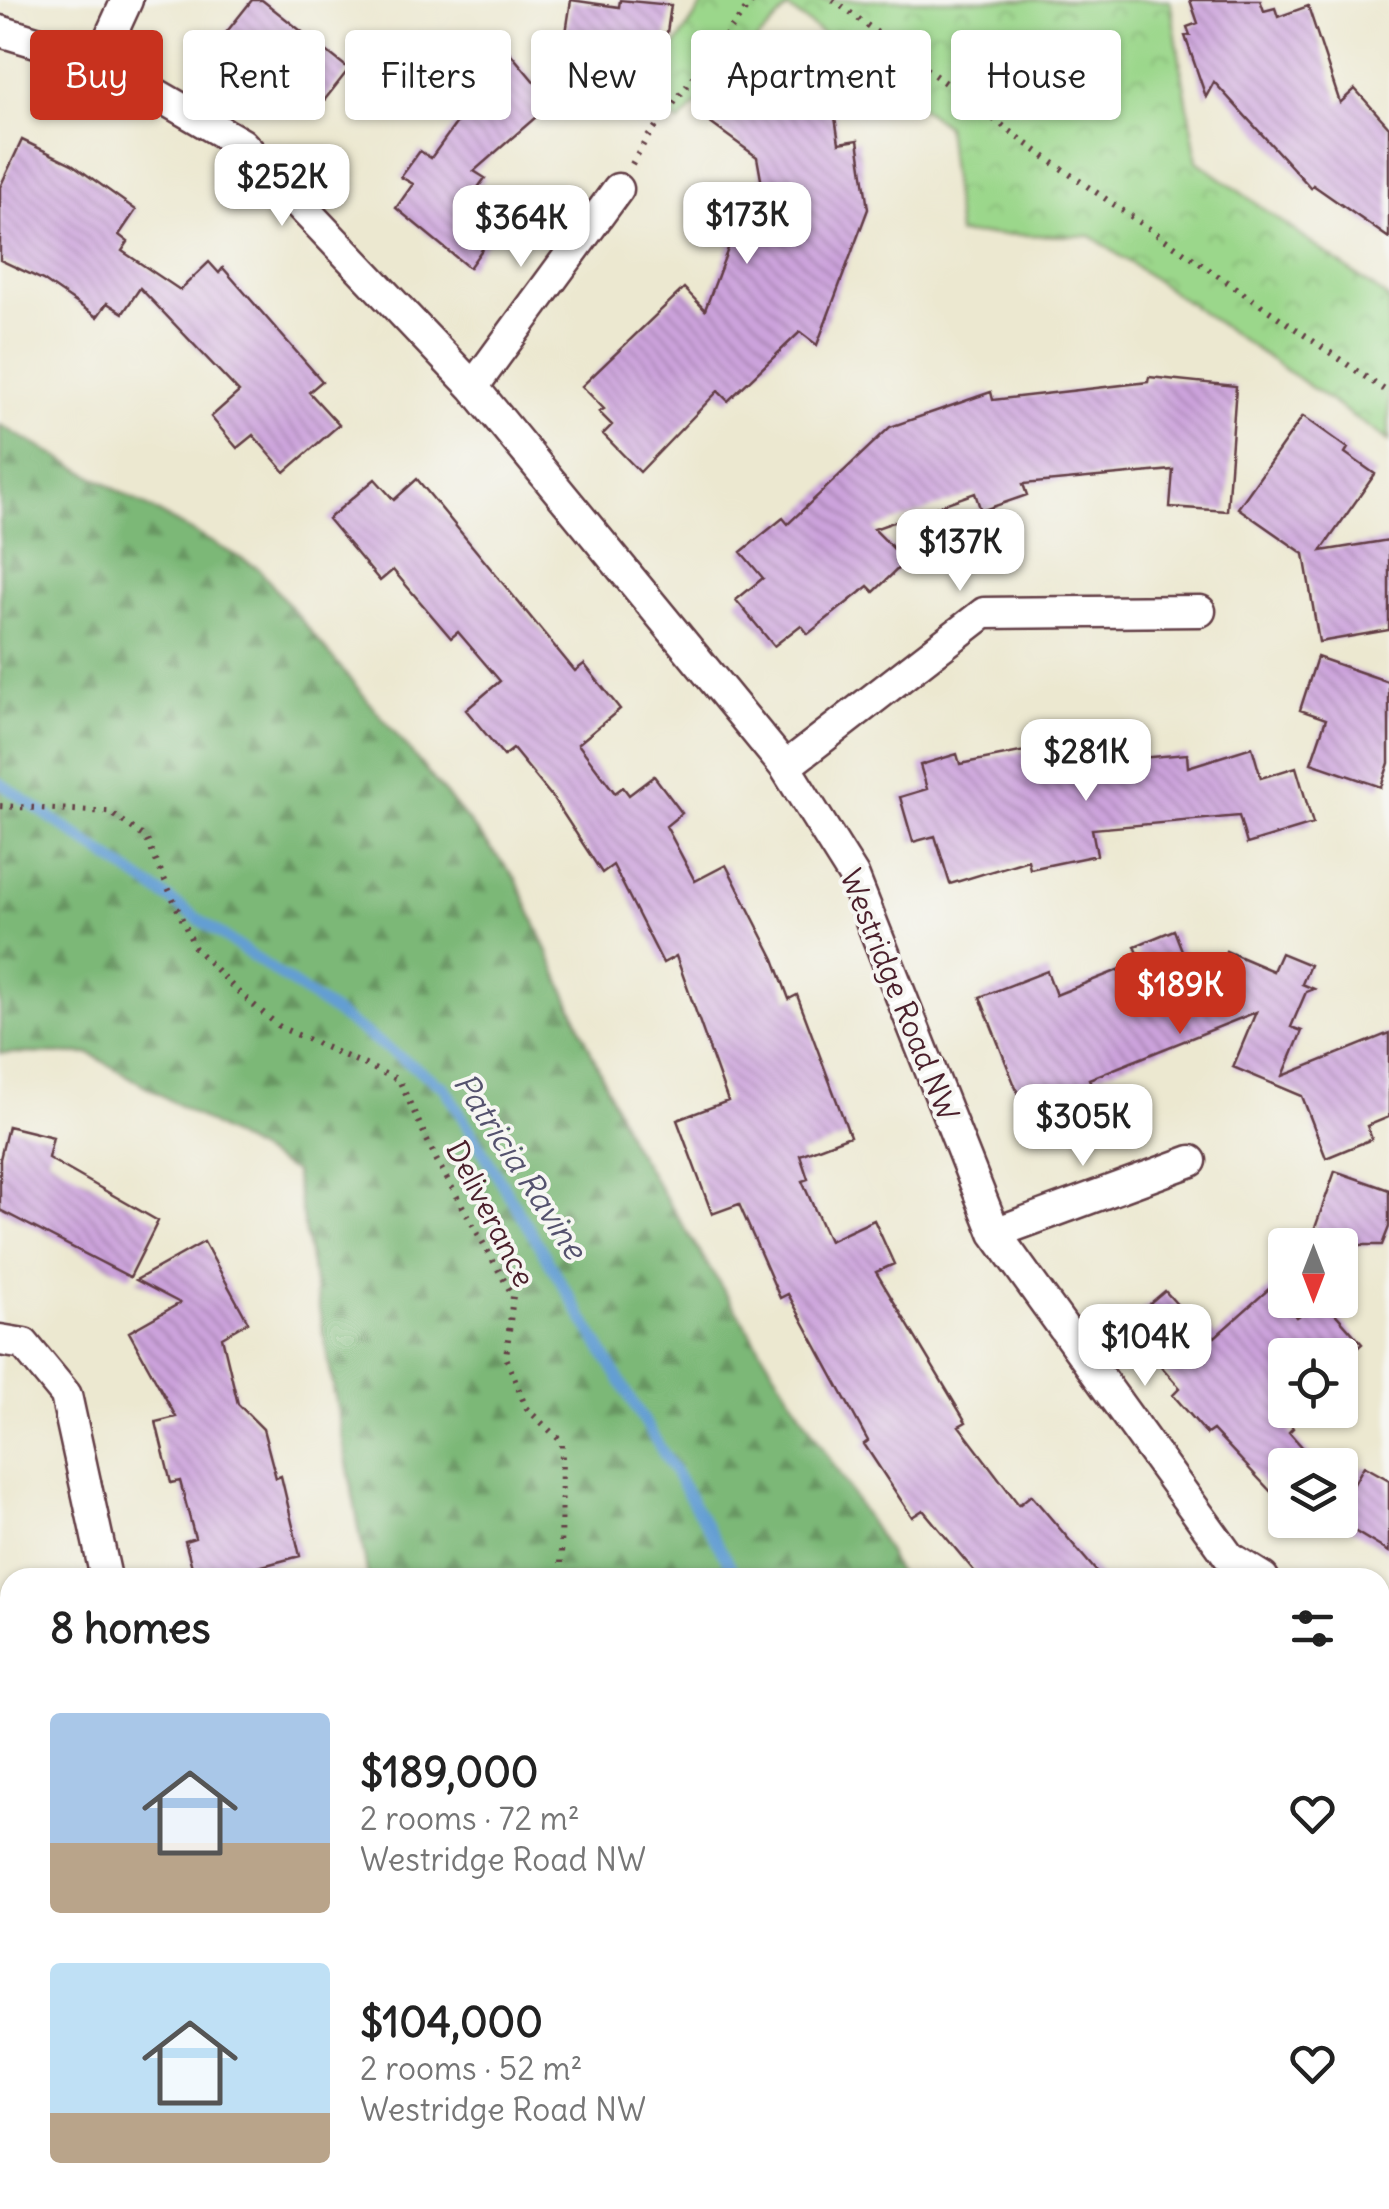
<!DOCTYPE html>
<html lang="en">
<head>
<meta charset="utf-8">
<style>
	:root { --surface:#fff; --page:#f2f2f2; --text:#222; --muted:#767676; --accent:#c8321e }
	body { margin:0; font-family:Delius,sans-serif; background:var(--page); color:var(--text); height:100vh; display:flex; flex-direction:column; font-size:38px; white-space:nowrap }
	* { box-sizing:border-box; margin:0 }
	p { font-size:32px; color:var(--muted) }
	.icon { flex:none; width:55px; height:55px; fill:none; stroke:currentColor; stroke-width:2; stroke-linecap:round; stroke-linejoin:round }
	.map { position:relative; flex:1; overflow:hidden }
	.drawer { position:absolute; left:0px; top:1568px; width:1390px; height:642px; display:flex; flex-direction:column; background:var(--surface); border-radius:30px 30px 0 0; box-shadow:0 2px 8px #0004 }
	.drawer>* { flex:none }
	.hud { position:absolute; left:30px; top:30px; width:1330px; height:90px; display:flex; gap:20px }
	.needle { width:65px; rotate:180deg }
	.buttons { position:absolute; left:1268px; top:1228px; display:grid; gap:20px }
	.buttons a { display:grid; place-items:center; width:90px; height:90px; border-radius:10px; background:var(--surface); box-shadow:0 2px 8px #0004; font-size:50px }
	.price { position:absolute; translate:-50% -85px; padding:0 22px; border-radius:20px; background:#fff; color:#222; font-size:32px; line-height:65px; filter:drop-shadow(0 2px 5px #0008) }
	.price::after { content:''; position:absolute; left:50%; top:60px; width:30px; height:22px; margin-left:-15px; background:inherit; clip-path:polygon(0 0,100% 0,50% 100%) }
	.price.active { background:var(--accent); color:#fff }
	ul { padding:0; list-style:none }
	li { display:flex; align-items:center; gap:30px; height:250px; padding:0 50px }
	li span { display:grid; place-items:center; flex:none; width:280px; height:200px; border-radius:10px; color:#555 }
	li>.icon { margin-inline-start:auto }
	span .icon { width:120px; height:120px; fill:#fffc; stroke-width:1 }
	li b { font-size:42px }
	h2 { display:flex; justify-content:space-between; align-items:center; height:120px; padding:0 50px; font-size:42px }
	.chip { padding:0 35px; border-radius:10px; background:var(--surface); box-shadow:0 2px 8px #0004; font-size:35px; line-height:90px }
	.chip.active { background:var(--accent); color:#fff }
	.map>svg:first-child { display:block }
	.forest { fill:url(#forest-firs); stroke:#636c51; stroke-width:2.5 }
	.park { fill:url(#park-crowns); stroke:#727b5b; stroke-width:2.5 }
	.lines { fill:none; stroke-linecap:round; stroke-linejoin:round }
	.stream { stroke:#649ed3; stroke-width:11 }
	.building { fill:url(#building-back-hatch) }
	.minor-casing { stroke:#623d44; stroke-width:35 }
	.motorway-casing { stroke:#623d44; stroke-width:60 }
	.path { stroke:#623d44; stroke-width:6; stroke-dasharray:2.5 8; stroke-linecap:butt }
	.minor { stroke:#fff; stroke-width:30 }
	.motorway { stroke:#eac769; stroke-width:55 }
	.labels { text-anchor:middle; stroke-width:8; stroke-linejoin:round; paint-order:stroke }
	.street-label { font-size:30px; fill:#4a1f2b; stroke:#f6f6f2 }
	.water-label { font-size:32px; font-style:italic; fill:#54526e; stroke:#f6f6f2 }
</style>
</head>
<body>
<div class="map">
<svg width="1389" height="2209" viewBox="0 0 1389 2209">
	<defs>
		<pattern id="forest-firs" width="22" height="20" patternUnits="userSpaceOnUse" patternTransform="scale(2.5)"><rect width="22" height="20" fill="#7cb877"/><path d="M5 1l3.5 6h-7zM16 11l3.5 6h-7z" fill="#689562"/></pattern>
		<pattern id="park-crowns" width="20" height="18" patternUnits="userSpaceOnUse" patternTransform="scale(2.5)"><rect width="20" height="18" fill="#9bd78b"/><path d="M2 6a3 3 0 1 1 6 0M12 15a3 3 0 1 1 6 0" fill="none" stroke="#87b878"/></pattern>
		<pattern id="building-back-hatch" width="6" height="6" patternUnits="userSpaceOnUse" patternTransform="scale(2.5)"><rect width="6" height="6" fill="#cca3dc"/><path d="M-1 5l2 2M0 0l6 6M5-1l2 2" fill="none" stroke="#a884b3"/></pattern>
	</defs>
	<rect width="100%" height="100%" fill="#f6f6f2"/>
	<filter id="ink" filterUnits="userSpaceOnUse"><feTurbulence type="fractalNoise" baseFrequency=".01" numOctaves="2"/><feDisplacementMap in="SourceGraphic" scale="20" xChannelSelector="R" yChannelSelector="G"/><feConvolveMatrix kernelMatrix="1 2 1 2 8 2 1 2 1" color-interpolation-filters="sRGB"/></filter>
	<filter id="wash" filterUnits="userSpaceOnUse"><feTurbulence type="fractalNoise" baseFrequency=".0048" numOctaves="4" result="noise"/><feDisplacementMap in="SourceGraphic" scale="40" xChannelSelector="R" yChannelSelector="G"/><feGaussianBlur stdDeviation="2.25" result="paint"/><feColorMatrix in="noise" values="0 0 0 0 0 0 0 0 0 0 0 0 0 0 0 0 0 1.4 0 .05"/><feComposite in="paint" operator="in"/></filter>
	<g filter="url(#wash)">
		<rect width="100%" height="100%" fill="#ece8d0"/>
		<!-- forest -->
		<path class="forest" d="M0,425L258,568L516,879L631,1143L884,1545L900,1577H368L294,1172L90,1054L0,1053Z"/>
		<!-- park -->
		<path class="park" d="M706,0H1170L1197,161L1389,299V441L1091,236L958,234L946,126L788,8L679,123L642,95Z"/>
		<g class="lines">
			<!-- stream -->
			<path class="stream" d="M0,783L445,1088L738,1578"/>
		</g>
		<g id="blocks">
			<!-- building -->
			<path class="building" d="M252,0H262L349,69L315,112L262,71L265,66L225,34Z
				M571,0L619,7L620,0L671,5L661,74L562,60Z
				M1190,0H1260L1264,11L1275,8L1278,17L1308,6L1340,103L1355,89L1389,127V238L1313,185L1311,188L1214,82L1206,97L1185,36L1190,35L1187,27L1198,23Z
				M496,36L552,103L474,171L485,178L463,208L495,231L469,268L396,208L413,184L401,177L420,151L431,158L468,107L445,80Z
				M748,53L771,69L776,86L829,78L839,143L858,140L868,209L817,345L800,332L728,401L718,391L640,472L603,434L612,425L599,412L604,409L582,386L684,288L705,310L741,214L769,224L757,157L702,117Z
				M22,140L72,164L136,210L119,235L128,242L122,251L180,290L209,262L219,273L223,268L322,381L309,392L339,425L285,472L253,435L237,448L211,417L239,392L140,288L123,313L107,303L97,317L43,280L0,260V187Z
				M1149,377L1236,386L1227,511L1170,507L1173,470L1023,484L1027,495L981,511L975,493L874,529L906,561L874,592L868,586L808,634L801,625L774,646L736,600L763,578L741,552L783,518L788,524L890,427L991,392L993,400L1148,382Z
				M1303,416L1348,448L1345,453L1375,474L1321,551L1389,540V630L1319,642L1304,554L1238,508Z
				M375,479L394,500L417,479L575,671L584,664L620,709L578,744L615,793L623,787L629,795L654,776L682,813L666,826L695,881L726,865L774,959L789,999L797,995L850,1136L800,1155L808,1179L802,1181L829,1241L874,1220L894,1264L876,1272L966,1422L959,1426L1019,1505L1031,1495L1102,1578H980L923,1510L912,1517L864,1444L868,1441L788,1294L780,1298L739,1204L712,1214L677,1120L728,1101L676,956L663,963L613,865L602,873L553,798L513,749L504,756L466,710L500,681L458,632L451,638L393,570L380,581L328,519Z
				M1317,657L1389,682V763L1381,787L1311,763L1326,719L1300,710Z
				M1066,743L1067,749L1075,747L1078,763L1187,754L1188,767L1252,747L1261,778L1296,767L1313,824L1247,844L1239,816L1092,829L1097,855L1030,869L1028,860L950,884L935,836L913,842L900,797L927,789L920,765L957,754L960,764Z
				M1174,930L1203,1004L1226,951L1273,971L1281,953L1310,965L1302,984L1314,989L1306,992L1291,1027L1302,1031L1283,1076L1389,1033V1117L1367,1126L1372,1139L1326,1158L1302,1096L1233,1067L1256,1012L1089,1079L1099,1103L1032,1129L980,997L1047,971L1056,995L1141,961L1135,946Z
				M8,1126L53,1137L48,1158L158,1221L130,1277L0,1210V1159Z
				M1335,1171L1389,1190V1227L1382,1245H1309Z
				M204,1242L248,1322L222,1337L238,1404L263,1429L276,1478L281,1476L300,1556L247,1570L248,1578H195L185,1541L195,1538L180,1481L171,1483L156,1422L176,1417L129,1332L180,1303L136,1280Z
				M1271,1287L1297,1317L1323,1300L1362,1344L1340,1363V1355H1285V1410H1300L1288,1421L1293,1428L1289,1432L1318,1465H1285V1490L1274,1495L1213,1430L1207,1434L1173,1395L1180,1388L1125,1325L1165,1291L1191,1320L1196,1315L1215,1337Z
				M1364,1466L1389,1480V1552L1336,1520H1340V1491L1346,1498Z"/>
		</g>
	</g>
	<g filter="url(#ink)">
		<use href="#blocks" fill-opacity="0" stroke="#623d44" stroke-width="2.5"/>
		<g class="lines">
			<!-- minor casing -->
			<g class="minor-casing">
				<path id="minor" d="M0,31L99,61L242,144L473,387L785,767L853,875L995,1233L1229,1557L1263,1578
					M99,61L127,0
					M473,387L618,189
					M785,767L984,613L1200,611
					M995,1233L1191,1161
					M0,1340L24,1344L66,1395L106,1578
					M1380,1615H1389
					M0,1796L10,1795"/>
			</g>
			<!-- motorway casing -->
			<g class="motorway-casing">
				<path id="motorway" d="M1380,2104L1389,2102
					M653,2209L763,2200"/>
			</g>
			<!-- path -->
			<path class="path" d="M833,0L1049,160L1389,393
				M632,164L647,138L753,0
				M0,806L110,812L146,838L195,948L236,990L280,1027L399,1080L437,1161L513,1296L506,1357L526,1408L562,1442L561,1578
				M426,2200V2209"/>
			<!-- minor -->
			<use href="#minor" class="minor"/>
			<!-- motorway -->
			<use href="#motorway" class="motorway"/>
		</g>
	</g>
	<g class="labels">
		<!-- street labels -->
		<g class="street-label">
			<text transform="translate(899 995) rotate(68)" y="10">Westridge Road NW</text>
			<text transform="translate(490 1214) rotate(63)" y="10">Deliverance</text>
		</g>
		<!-- water labels -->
		<g class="water-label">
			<text transform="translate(520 1166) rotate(57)" y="11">Patricia Ravine</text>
		</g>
	</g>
</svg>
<div class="buttons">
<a><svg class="needle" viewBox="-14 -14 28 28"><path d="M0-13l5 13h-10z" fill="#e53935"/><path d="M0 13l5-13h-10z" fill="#767676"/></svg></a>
<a><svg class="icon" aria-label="locate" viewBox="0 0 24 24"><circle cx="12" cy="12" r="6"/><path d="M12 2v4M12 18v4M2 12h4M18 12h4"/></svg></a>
<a><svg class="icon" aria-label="layers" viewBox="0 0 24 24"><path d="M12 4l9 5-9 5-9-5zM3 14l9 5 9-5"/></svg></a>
</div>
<b class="price" style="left:282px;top:229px">$252K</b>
<b class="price" style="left:747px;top:267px">$173K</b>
<b class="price" style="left:521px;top:270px">$364K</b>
<b class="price" style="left:960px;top:594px">$137K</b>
<b class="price" style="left:1086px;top:804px">$281K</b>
<b class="price active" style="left:1180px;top:1037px">$189K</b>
<b class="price" style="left:1083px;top:1169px">$305K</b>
<b class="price" style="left:1145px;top:1389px">$104K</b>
<div class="hud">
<a class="chip active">Buy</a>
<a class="chip">Rent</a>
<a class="chip">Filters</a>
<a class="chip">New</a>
<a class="chip">Apartment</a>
<a class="chip">House</a>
</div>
<section class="drawer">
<h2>8 homes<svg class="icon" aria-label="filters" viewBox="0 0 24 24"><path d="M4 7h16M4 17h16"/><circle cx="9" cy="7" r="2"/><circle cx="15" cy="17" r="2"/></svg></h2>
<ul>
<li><span style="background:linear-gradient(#a9c7e8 65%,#b9a48a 0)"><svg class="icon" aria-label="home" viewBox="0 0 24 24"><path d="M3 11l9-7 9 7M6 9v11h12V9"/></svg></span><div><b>$189,000</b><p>2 rooms · 72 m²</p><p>Westridge Road NW</p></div><svg class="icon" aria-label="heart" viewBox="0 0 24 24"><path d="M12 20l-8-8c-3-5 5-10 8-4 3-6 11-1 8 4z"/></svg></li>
<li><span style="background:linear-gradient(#bfe0f5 75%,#b9a48a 0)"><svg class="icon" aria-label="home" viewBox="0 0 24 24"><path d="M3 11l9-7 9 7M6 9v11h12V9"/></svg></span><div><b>$104,000</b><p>2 rooms · 52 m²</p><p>Westridge Road NW</p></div><svg class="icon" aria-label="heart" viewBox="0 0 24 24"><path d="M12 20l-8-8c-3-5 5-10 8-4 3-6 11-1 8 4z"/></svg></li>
</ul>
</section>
</div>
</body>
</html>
